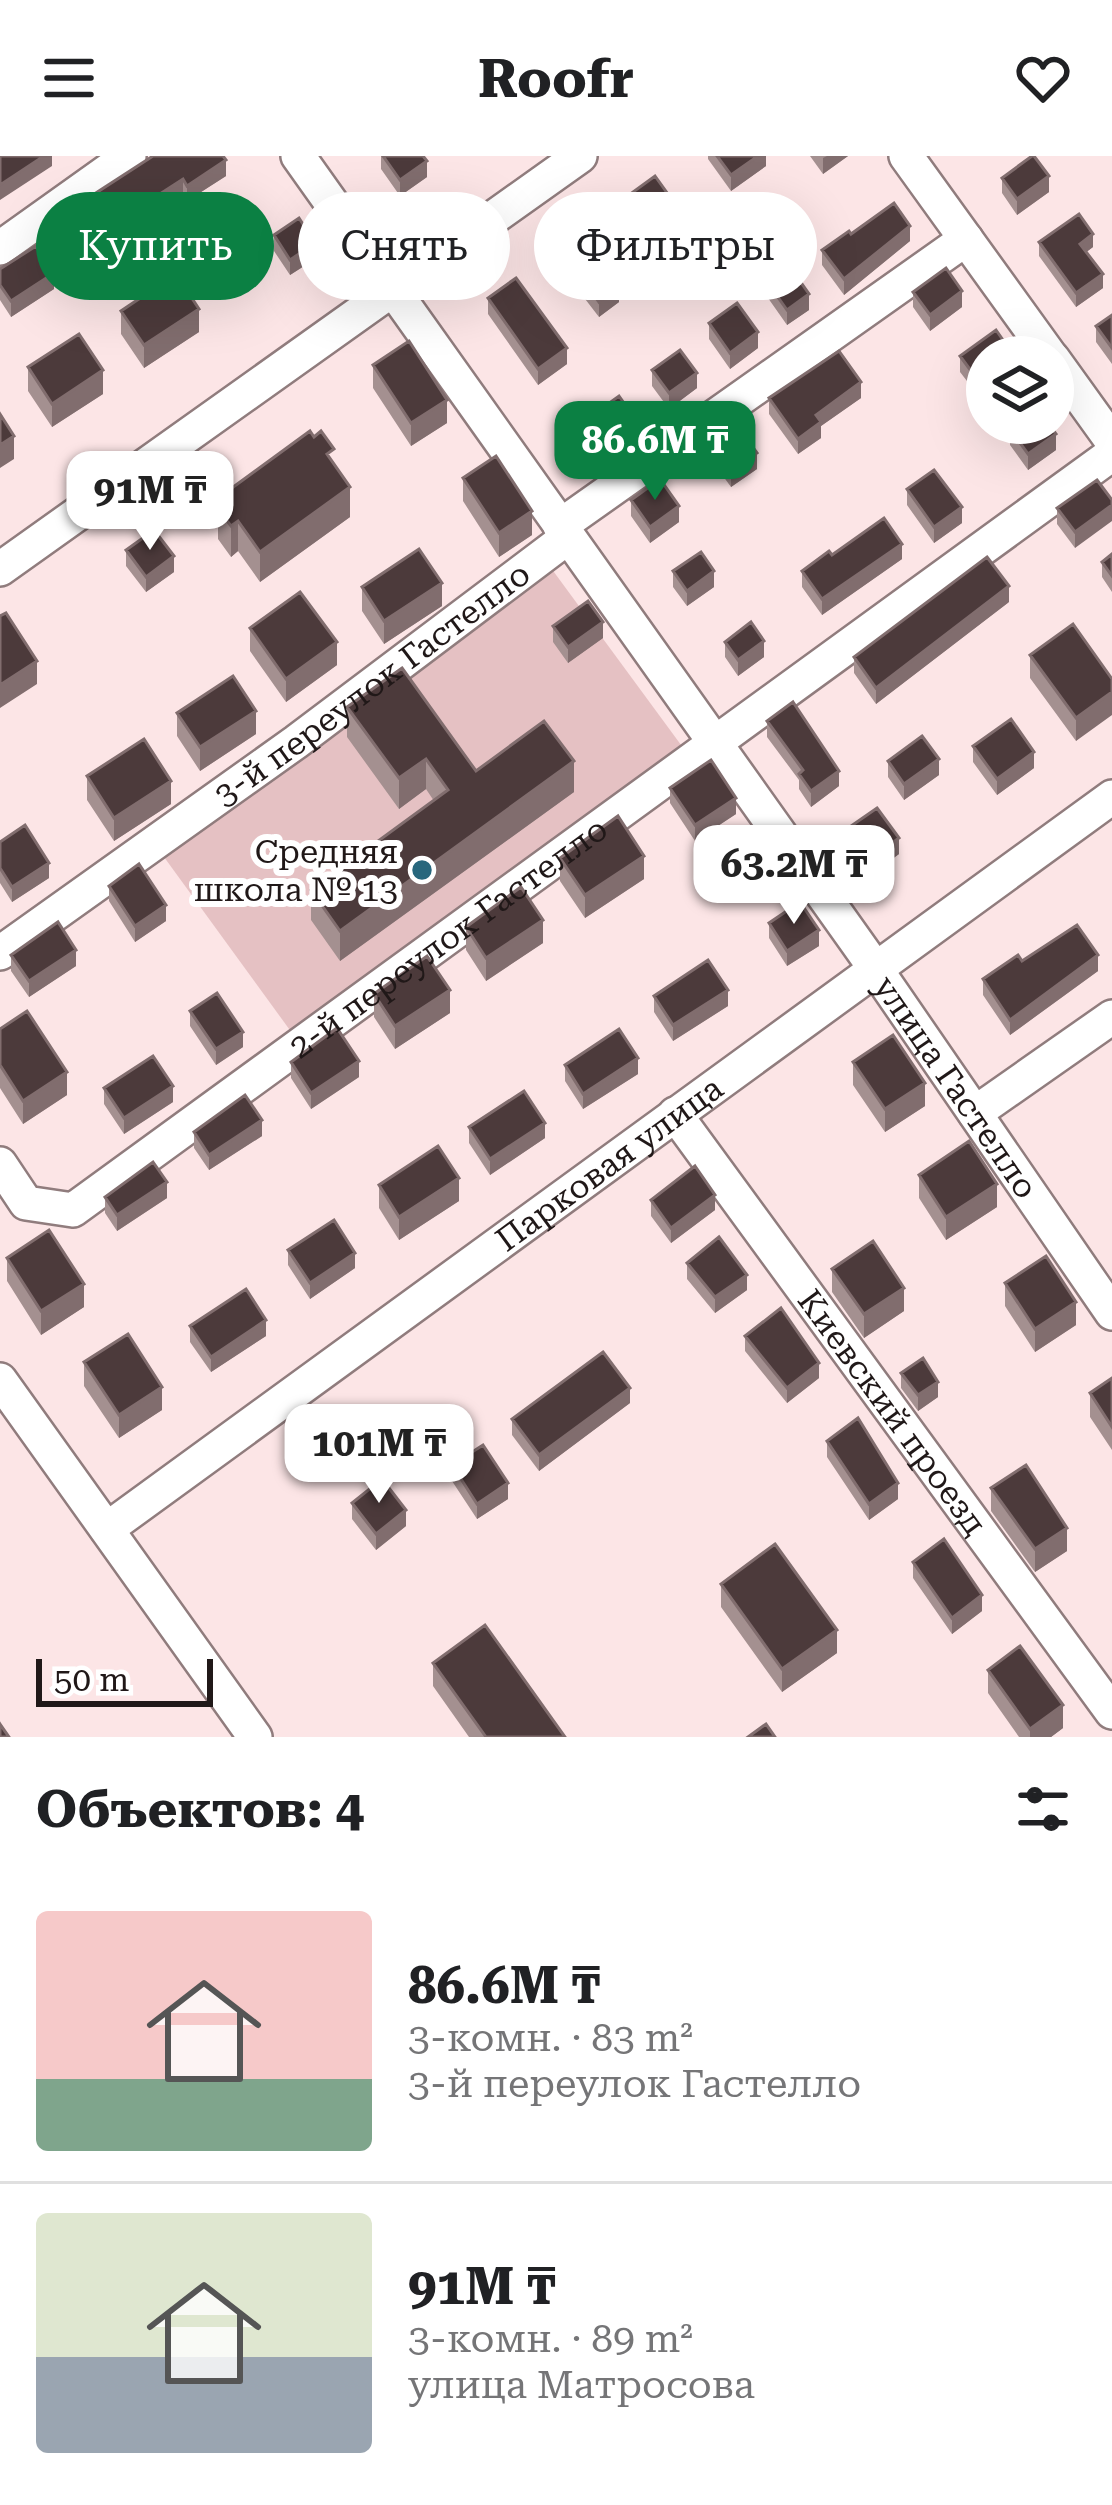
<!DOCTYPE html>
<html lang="ru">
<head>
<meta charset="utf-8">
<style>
	:root { --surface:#fff; --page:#f2f2f2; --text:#202124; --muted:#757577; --line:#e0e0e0; --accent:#0b8043 }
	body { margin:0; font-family:"Roboto Serif",serif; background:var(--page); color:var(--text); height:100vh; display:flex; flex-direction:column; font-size:45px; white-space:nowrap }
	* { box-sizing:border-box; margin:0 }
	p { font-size:39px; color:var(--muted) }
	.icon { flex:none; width:66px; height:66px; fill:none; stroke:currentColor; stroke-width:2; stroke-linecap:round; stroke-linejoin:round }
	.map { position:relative; height:1581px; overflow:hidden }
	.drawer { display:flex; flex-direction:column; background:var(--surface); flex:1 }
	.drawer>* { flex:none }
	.hud { position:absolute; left:36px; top:36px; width:1041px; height:108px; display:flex; gap:24px }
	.buttons { position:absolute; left:966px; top:180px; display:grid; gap:24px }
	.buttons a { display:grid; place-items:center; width:108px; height:108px; border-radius:50%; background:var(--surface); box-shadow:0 12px 48px #0002; font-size:60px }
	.scale { position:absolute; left:36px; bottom:30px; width:177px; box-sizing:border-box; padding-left:12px; border:6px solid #201818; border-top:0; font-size:33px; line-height:42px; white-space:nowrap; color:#201818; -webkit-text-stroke:9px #fff; paint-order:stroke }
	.price { position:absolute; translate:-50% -102px; padding:0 27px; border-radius:24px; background:#fff; color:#222; font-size:39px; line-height:78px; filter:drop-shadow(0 3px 6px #0008) }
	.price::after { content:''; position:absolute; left:50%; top:72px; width:36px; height:27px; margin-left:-18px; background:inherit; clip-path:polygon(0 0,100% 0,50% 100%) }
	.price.active { background:var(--accent); color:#fff }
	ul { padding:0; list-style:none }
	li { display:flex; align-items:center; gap:36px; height:300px; padding:0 36px }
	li+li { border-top:3px solid var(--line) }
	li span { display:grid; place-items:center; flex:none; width:336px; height:240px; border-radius:12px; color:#555 }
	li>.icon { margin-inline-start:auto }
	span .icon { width:144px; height:144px; fill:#fffc; stroke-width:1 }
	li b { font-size:51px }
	h2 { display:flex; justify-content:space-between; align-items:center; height:144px; padding:0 36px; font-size:51px }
	.pill { padding:0 42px; border-radius:54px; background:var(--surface); box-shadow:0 12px 48px #0002; font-size:42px; line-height:108px }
	.pill.active { background:var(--accent); color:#fff }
	header { display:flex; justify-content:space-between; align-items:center; height:156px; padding:0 36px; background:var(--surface); font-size:54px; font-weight:700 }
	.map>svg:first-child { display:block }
	.grass { fill:#e5c1c3 }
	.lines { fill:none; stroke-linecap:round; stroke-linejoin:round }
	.minor-casing { stroke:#907c7d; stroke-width:38 }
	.minor { stroke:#fff; stroke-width:33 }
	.wall { fill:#a49090 }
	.shaded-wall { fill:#816d6e }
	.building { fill:#4c3a3b; stroke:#816d6e; stroke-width:3 }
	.poi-dot { fill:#28677d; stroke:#fff; stroke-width:4.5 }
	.labels { text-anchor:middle; stroke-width:12; stroke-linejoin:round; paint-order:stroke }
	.street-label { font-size:33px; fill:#201818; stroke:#fff }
	.poi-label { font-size:33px; fill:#201818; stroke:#fff; text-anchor:end }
</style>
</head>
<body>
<header><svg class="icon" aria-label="menu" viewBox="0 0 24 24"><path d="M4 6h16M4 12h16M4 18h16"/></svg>Roofr<svg class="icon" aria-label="heart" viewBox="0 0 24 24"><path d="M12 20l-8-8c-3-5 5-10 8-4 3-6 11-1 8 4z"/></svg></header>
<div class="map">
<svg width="1112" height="1581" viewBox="0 0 1112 1581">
	<rect width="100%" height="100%" fill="#fce5e6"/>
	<!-- grass -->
	<path class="grass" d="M551,412L684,593L292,877L164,701Z"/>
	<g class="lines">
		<!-- minor casing -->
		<g class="minor-casing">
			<g id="minor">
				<path id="s1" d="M298,0L875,812L1112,1157"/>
				<path d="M906,0L1051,201"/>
				<path d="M0,92L129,0"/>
				<path d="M1053,203L1112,285"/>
				<path d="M560,370L966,83"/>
				<path d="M0,413L580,0"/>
				<path id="s2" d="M0,797L296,586L568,381"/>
				<path d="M975,957L1112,861"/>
				<path id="s3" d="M675,958L1112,1556"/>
				<path id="s4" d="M0,1008L26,1047L73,1054L1112,298"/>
				<path d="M0,1224L255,1581"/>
				<path id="s5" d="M107,1373L1112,641"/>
			</g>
		</g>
		<!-- minor -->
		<use href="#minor" class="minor"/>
	</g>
	<!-- wall -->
	<path class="wall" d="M153,0L226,20L187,45L183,38L101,92L82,61V46Z
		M381,0H423L427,21L400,40L381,13Z
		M708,0H766V10L731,35L708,3Z
		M810,0H848L823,18Z
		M1002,22L1049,36L1017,59L1002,37Z
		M622,44L680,71L647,95L622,60Z
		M851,78L910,85L844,139L822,109V94Z
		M274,79L315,103L290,119L274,95Z
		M1039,86L1093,91L1086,96L1103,132L1076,151L1039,100Z
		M0,113L54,133L11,161L0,144Z
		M582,123L619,146L599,161L582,139Z
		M768,127L809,154L787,169L768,142Z
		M913,136L962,151L930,175L913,151Z
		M488,142L567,208L538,229L488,158Z
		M121,155L199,176L144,212L121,178Z
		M1112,159V208L1096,186V170Z
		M709,167L758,192L730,213L709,183Z
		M960,200L1012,201L977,238L960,216Z
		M373,209L447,267L411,290L373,232Z
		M28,211L103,238L52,271L28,235Z
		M652,214L697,232L669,253L652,230Z
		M769,242H861L821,270V282L798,298L769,258Z
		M580,268L638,282L599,310L580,284Z
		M1010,273L1056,294L1028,314L1010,289Z
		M712,289L757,313L731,331L712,305Z
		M334,309L350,361L260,426L238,395L231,401L218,383V353L221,351V340Z
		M463,322L532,379L499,401L463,345Z
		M1097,324L1075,392L1057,368V352Z
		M907,333L962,367L934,387L907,349Z
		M631,344L679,366L650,387L631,360Z
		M126,394L174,416L146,436L126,410Z
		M1112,398V436L1102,421V406Z
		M832,399L902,403L822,459L802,431V415Z
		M673,415L714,431L687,450L673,431Z
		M362,431L442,450L384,488L362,455Z
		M1009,446L876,548L854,517V501Z
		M553,470L603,482L568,507L553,486Z
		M250,472L337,509L286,546L250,495Z
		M725,486L764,501L738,520L725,501Z
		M1030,499L1112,523L1076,585L1030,522Z
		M347,551L476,615L574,636L340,805L311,764V734L434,645L426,633L399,653L347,581Z
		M177,557L256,578L200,615L177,580Z
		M767,565L839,630L811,651L799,633V624L767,581Z
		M973,590L1034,612L997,639L973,606Z
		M888,605L939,619L904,644L888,621Z
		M87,620L171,648L114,685L87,644Z
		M670,632L736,658L695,685L670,647Z
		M851,670L899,698L873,717L851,686Z
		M0,686L49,722L12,746L0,727Z
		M560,702L644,723L585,762L560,725Z
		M109,730L166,765L135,786L109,745Z
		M769,767L819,790L787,810L769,782Z
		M466,771L543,787L486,825L466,794Z
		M11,799L76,810L29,841L11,815Z
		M1022,805L1098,815L1010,879L983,839V823Z
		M374,838L450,857L395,893L374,861Z
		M654,840L728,850L673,885L654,856Z
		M190,855L243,891L216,909L190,870Z
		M0,873L67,939L23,968L0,932Z
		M291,906L359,921L311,953L291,922Z
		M853,906L925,950L885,976L853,929Z
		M565,909L638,918L583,953L565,925Z
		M104,932L173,946L124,978L104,948Z
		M469,971L545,982L490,1019L469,987Z
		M194,976L262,980L209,1014L194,992Z
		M919,1019L997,1051L946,1084L919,1042Z
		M379,1029L459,1045L399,1084L379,1052Z
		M105,1041L167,1042L117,1075L105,1057Z
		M651,1044L715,1054L671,1087L651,1060Z
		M288,1094L355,1112L310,1143L288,1109Z
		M7,1102L84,1151L41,1179L7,1125Z
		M687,1107L747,1134L715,1157L687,1123Z
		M832,1113L904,1155L864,1182L832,1136Z
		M1005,1127L1076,1169L1035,1196L1005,1150Z
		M190,1170L266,1180L211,1216L190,1186Z
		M745,1180L819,1222L787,1247L745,1195Z
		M84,1206L162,1254L119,1282L84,1230Z
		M901,1217L938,1241L918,1255L901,1232Z
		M1112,1222V1294L1090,1261V1237Z
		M630,1247L539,1315L512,1279V1263Z
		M827,1285L898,1343L869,1364L827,1301Z
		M452,1309L508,1343L477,1363L452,1325Z
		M991,1332L1067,1395L1035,1416L991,1355Z
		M352,1347L406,1370L376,1394L352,1363Z
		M913,1406L982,1455L952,1478L913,1422Z
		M721,1428L837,1497L782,1536L721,1451Z
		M433,1507L565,1581H469L433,1530Z
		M988,1514L1063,1572L1051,1581H1019L988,1537Z"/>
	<!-- shaded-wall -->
	<path class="shaded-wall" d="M44,0H52V10L0,44V29Z
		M758,0H766V10L731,35V19Z
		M827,0H848L823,18V2Z
		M226,4V20L187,45V30Z
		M427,5V21L400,40V24Z
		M1049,20V36L1017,59V43Z
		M183,23V38L101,92V76Z
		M680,55V71L647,95V79Z
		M910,70V85L844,139V123Z
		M1093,78V91L1080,101V88Z
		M315,87V103L290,119V104Z
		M54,117V133L11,161V145Z
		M1103,118V132L1076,151V137Z
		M619,130V146L599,161V146Z
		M962,135V151L930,175V159Z
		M809,138V154L787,169V154Z
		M199,153V176L144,212V189Z
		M758,176V192L730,213V197Z
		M567,192V208L538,229V213Z
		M103,214V238L52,271V248Z
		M987,215V231L977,238V223Z
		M697,217V232L669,253V237Z
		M861,226V242L821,270V282L798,298V283L816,259Z
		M447,244V267L411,290V267Z
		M638,267V282L599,310V295Z
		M1056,278V294L1028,314V298Z
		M14,280V303L0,312V289Z
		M757,297V313L731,331V315Z
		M350,331V361L260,426V396Z
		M1112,349V365L1075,392V376Z
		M679,350V366L650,387V371Z
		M962,351V367L934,387V371Z
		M532,355V379L499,401V377Z
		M238,365V395L231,401V370Z
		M902,388V403L822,459V443Z
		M174,400V416L146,436V421Z
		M714,415V431L687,450V435Z
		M442,427V450L384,488V465Z
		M1009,430V446L876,548V532Z
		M603,466V482L568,507V491Z
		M764,485V501L738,520V504Z
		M337,486V509L286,546V523Z
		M37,505V528L0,552V529Z
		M1112,536V559L1076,585V562Z
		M256,555V578L200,615V591Z
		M1034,596V612L997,639V623Z
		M426,603V633L399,653V622Z
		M939,603V619L904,644V628Z
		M574,605V636L340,805V775Z
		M839,615V630L811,651V635Z
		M171,625V648L114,685V662Z
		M736,642V658L695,685V669Z
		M899,682V698L873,717V701Z
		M644,700V723L585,762V739Z
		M49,707V722L12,746V731Z
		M166,749V765L135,786V770Z
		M543,764V787L486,825V802Z
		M819,774V790L787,810V795Z
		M76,794V810L29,841V825Z
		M1098,799V815L1010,879V864Z
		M450,834V857L395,893V870Z
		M728,834V850L673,885V869Z
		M243,876V891L216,909V893Z
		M638,902V918L583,953V938Z
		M359,905V921L311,953V937Z
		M67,916V939L23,968V945Z
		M925,927V950L885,976V953Z
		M173,930V946L124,978V962Z
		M262,964V980L209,1014V999Z
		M545,967V982L490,1019V1003Z
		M459,1022V1045L399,1084V1061Z
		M167,1026V1042L117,1075V1059Z
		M997,1028V1051L946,1084V1061Z
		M715,1039V1054L671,1087V1072Z
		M355,1097V1112L310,1143V1127Z
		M747,1119V1134L715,1157V1141Z
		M84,1128V1151L41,1179V1155Z
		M904,1132V1155L864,1182V1158Z
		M1076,1146V1169L1035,1196V1173Z
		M266,1164V1180L211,1216V1201Z
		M819,1207V1222L787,1247V1232Z
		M938,1226V1241L918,1255V1239Z
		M162,1231V1254L119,1282V1259Z
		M630,1232V1247L539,1315V1299Z
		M508,1327V1343L477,1363V1348Z
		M898,1327V1343L869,1364V1348Z
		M406,1354V1370L376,1394V1378Z
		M1067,1372V1395L1035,1416V1393Z
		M982,1439V1455L952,1478V1462Z
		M837,1474V1497L782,1536V1513Z
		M1063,1549V1572L1051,1581H1030V1573Z"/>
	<!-- building -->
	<path class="building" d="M0,0H44L0,29Z
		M153,0H223L226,4L187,30L183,23L101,76L82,46Z
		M383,0H423L427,5L400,24Z
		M717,0H758L731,19Z
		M1032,0H1034L1049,20L1017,43L1002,22Z
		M655,20L680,55L647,79L622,44Z
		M894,47L910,70L844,123L822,94L849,75L851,78Z
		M1079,58L1093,78L1080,88L1103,118L1076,137L1039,86Z
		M299,62L315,87L290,104L274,79Z
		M36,90L54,117L11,145L0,129V113Z
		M603,108L619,130L599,146L582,123Z
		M790,111L809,138L787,154L768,127Z
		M946,112L962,135L930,159L913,136Z
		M176,118L199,153L144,189L121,155Z
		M516,122L567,192L538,213L488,142Z
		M737,147L758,176L730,197L709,167Z
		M1112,159V192L1096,170Z
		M996,174L1012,197L1007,201H987V215L977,223L960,200Z
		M79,178L103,214L52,248L28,211Z
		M409,185L447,244L411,267L373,209Z
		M680,194L697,217L669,237L652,214Z
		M839,195L861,226L816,259L821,266L798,283L769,242Z
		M619,240L638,267L599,295L580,268Z
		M0,258L14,280L0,289Z
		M1018,267H1048L1056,278L1028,298L1010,273Z
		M738,271L757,297L731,315L712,289Z
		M310,275L314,281L321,275L334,293L327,298L350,331L260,396L238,365L231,370L218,353L225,347L221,340Z
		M496,300L532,355L499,377L463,322Z
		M934,314L962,351L934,371L907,333Z
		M660,323L679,350L650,371L631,344Z
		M1097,324L1112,344V349L1075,376L1057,352Z
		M884,362L902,388L822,443L802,415L829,395L832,399Z
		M154,374L174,400L146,421L126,394Z
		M419,393L442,427L384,465L362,431Z
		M701,396L714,415L687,435L673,415Z
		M1112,398V420L1102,406Z
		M987,401L1009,430L876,532L854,501Z
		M300,436L337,486L286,523L250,472Z
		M588,445L603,466L568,491L553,470Z
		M6,457L37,505L0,529V460Z
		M751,466L764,485L738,504L725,486Z
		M1073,468L1112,523V536L1076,562L1030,499Z
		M402,512L476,615L544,565L574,605L340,775L311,734L448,634L426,603L399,622L347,551Z
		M233,520L256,555L200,591L177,557Z
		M793,546L839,615L811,635L799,618L803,614L767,565Z
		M1011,563L1034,596L997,623L973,590Z
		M922,580L939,603L904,628L888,605Z
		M144,583L171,625L114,662L87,620Z
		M711,604L736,642L695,669L670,632Z
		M877,652L899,682L873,701L851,670Z
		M618,660L644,700L585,739L560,702Z
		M25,669L49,707L12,731L0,712V686Z
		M139,708L166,749L135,770L109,730Z
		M521,731L543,764L486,802L466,771Z
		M800,746L819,774L787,795L769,767Z
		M58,766L76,794L29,825L11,799Z
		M1077,769L1098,799L1010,864L983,823L1018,799L1022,805Z
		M427,800L450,834L395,870L374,838Z
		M708,804L728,834L673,869L654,840Z
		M217,837L243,876L216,893L190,855Z
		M27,855L67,916L23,945L0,909V873Z
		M337,872L359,905L311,937L291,906Z
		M619,873L638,902L583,938L565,909Z
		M893,879L925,927L885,953L853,906Z
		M153,900L173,930L124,962L104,932Z
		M524,935L545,967L490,1003L469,971Z
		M245,939L262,964L209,999L194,976Z
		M969,985L997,1028L946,1061L919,1019Z
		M438,990L459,1022L399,1061L379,1029Z
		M153,1006L167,1026L117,1059L105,1041Z
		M695,1010L715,1039L671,1072L651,1044Z
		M334,1064L355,1097L310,1127L288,1094Z
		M49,1074L84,1128L41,1155L7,1102Z
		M719,1081L747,1119L715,1141L687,1107Z
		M873,1085L904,1132L864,1158L832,1113Z
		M1046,1100L1076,1146L1035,1173L1005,1127Z
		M246,1133L266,1164L211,1201L190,1170Z
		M781,1152L819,1207L787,1232L745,1180Z
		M128,1178L162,1231L119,1259L84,1206Z
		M603,1196L630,1232L539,1299L512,1263Z
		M923,1202L938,1226L918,1239L901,1217Z
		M1112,1222V1271L1090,1237Z
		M858,1262L898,1327L869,1348L827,1285Z
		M483,1289L508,1327L477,1348L452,1309Z
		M1026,1309L1067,1372L1035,1393L991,1332Z
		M382,1323L406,1354L376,1378L352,1347Z
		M944,1383L982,1439L952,1462L913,1406Z
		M775,1388L837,1474L782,1513L721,1428Z
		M485,1469L565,1581H486L433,1507Z
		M1020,1490L1063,1549L1030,1573L988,1514Z
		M0,1568L9,1581H0Z
		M766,1568L775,1581H748Z"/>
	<!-- markers -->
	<circle class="poi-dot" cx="422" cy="714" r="12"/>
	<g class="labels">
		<!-- street labels -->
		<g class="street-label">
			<text dy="12" stroke="none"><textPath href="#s2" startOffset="459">3-й переулок Гастелло</textPath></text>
			<text dy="12" stroke="none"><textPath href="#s4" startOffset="558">2-й переулок Гастелло</textPath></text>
			<text dy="12" stroke="none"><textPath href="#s1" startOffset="1140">улица Гастелло</textPath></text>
			<text dy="12" stroke="none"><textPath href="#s5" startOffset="621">Парковая улица</textPath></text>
			<text dy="12" stroke="none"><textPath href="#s3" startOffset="369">Киевский проезд</textPath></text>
		</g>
		<!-- poi labels -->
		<g class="poi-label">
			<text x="398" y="707">Средняя<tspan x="398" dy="38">школа № 13</tspan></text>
		</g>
	</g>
</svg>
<div class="buttons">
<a><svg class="icon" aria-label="layers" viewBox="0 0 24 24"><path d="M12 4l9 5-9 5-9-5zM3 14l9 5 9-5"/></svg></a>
</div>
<div class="scale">50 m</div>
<b class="price active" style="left:655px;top:347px">86.6M ₸</b>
<b class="price" style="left:150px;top:397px">91M ₸</b>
<b class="price" style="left:794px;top:771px">63.2M ₸</b>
<b class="price" style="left:379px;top:1350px">101M ₸</b>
<div class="hud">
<a class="pill active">Купить</a>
<a class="pill">Снять</a>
<a class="pill">Фильтры</a>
</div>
</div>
<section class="drawer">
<h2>Объектов: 4<svg class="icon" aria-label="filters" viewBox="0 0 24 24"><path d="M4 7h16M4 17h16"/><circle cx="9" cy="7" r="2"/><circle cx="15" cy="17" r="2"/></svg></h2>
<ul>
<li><span style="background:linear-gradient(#f6c9c9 70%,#7fa58c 0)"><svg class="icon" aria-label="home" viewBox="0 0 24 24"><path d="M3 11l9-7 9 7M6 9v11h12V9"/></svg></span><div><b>86.6M ₸</b><p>3-комн. · 83 m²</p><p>3-й переулок Гастелло</p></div></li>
<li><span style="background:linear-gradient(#dfe7d0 60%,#9aa5b1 0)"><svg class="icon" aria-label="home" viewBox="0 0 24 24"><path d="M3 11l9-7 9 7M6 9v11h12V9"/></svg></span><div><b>91M ₸</b><p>3-комн. · 89 m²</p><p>улица Матросова</p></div></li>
</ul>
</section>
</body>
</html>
